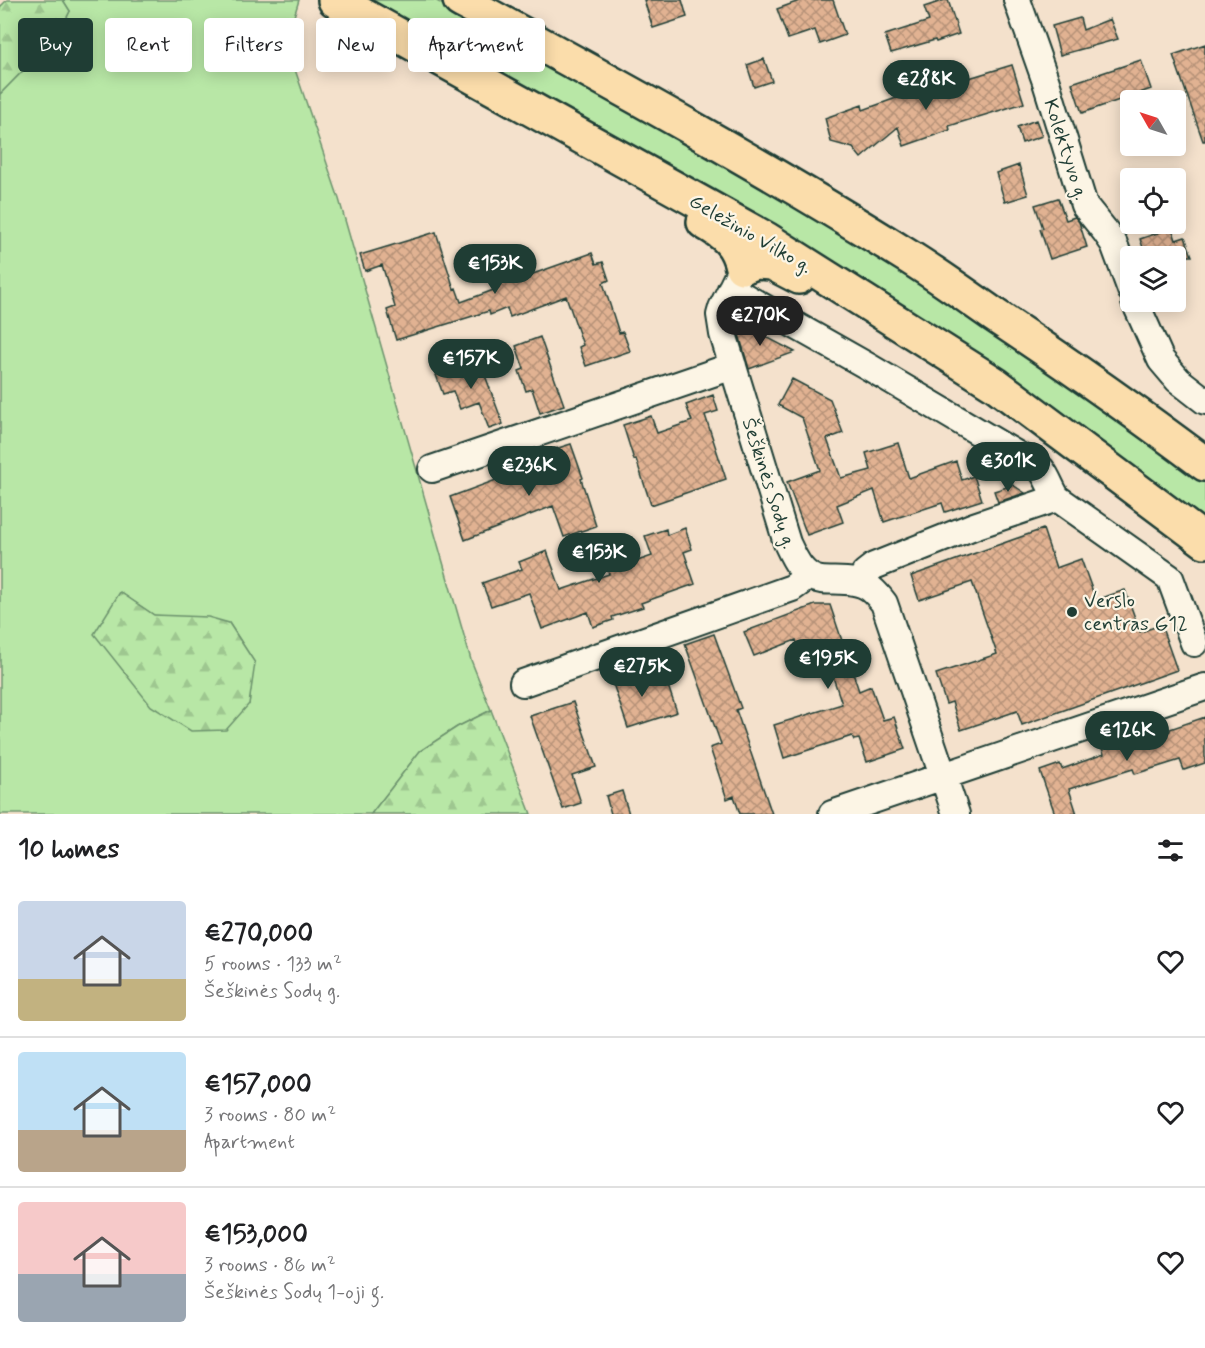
<!DOCTYPE html>
<html lang="en">
<head>
<meta charset="utf-8">
<style>
	:root { --surface:#fff; --page:#f6f6f6; --text:#202124; --muted:#757577; --line:#e0e0e0; --accent:#1f3d34 }
	body { margin:0; font-family:Mynerve,sans-serif; background:var(--page); color:var(--text); height:100vh; display:flex; flex-direction:column; font-size:22px; white-space:nowrap }
	* { box-sizing:border-box; margin:0 }
	p { font-size:20px; color:var(--muted) }
	.icon { flex:none; width:33px; height:33px; fill:none; stroke:currentColor; stroke-width:2; stroke-linecap:round; stroke-linejoin:round }
	.map { position:relative; height:814px; overflow:hidden }
	.side { display:flex; flex-direction:column; background:var(--surface); flex:1 }
	.side>* { flex:none }
	.hud { position:absolute; left:18px; top:18px; width:600px; height:54px; display:flex; gap:12px }
	.needle { width:39px; rotate:309deg }
	.tools { position:absolute; left:1120px; top:90px; display:grid; gap:12px }
	.tools a { display:grid; place-items:center; width:66px; height:66px; border-radius:6px; background:var(--surface); box-shadow:0 3px 15px #0003; font-size:30px }
	.price { position:absolute; translate:-50% -51px; padding:0 14px; border-radius:21px; background:var(--accent); color:#fff; font-size:20px; line-height:39px; filter:drop-shadow(0 2px 3px #0008) }
	.price::after { content:''; position:absolute; left:50%; top:36px; width:18px; height:14px; margin-left:-9px; background:inherit; clip-path:polygon(0 0,100% 0,50% 100%) }
	.price.on { background:#222; color:#fff }
	ul { padding:0; list-style:none }
	li { display:flex; align-items:center; gap:18px; height:150px; padding:0 18px }
	li+li { border-top:2px solid var(--line) }
	li span { display:grid; place-items:center; flex:none; width:168px; height:120px; border-radius:6px; color:#555 }
	li>.icon { margin-inline-start:auto }
	span .icon { width:72px; height:72px; fill:#fffc; stroke-width:1 }
	li b { font-size:26px }
	h2 { display:flex; justify-content:space-between; align-items:center; height:72px; padding:0 18px; font-size:26px }
	.pill { padding:0 21px; border-radius:6px; background:var(--surface); box-shadow:0 3px 15px #0003; font-size:21px; line-height:54px }
	.pill.on { background:var(--accent); color:#fff }
	.map>svg:first-child { display:block }
	.grass { fill:#b8e7a6; stroke:#6c926d; stroke-width:1.5; fill-rule:evenodd }
	.forest { fill:url(#forest-firs); stroke:#6c926d; stroke-width:1.5 }
	.building { fill:url(#building-cross-hatch); stroke:#1f3d34; stroke-width:1.5 }
	.lines { fill:none; stroke-linecap:round; stroke-linejoin:round }
	.minor-casing { stroke:#1f3d34; stroke-width:30 }
	.highway-casing { stroke:#1f3d34; stroke-width:38 }
	.minor { stroke:#fcf5e5; stroke-width:26 }
	.highway { stroke:#fbddab; stroke-width:33 }
	.poi-dot { fill:#1f3d34; stroke:#fcf5e5; stroke-width:2 }
	.labels { text-anchor:middle; stroke-width:4.5; stroke-linejoin:round; paint-order:stroke }
	.street-label { font-size:20px; fill:#1f3d34; stroke:#fcf5e5 }
	.poi-label { font-size:20px; fill:#1f3d34; stroke:#fcf5e5; text-anchor:start }
</style>
</head>
<body>
<div class="map">
<svg width="1205" height="814" viewBox="0 0 1205 814">
	<defs>
		<pattern id="forest-firs" width="22" height="20" patternUnits="userSpaceOnUse" patternTransform="scale(1.5)"><rect width="22" height="20" fill="#b8e7a6"/><path d="M5 1l3.5 6h-7zM16 11l3.5 6h-7z" fill="#9ec790"/></pattern>
		<pattern id="building-cross-hatch" width="8" height="8" patternUnits="userSpaceOnUse" patternTransform="scale(1.5)"><rect width="8" height="8" fill="#e1b292"/><path d="M0 0l8 8M0 8l8-8" fill="none" stroke="#b69278"/></pattern>
	</defs>
	<rect width="100%" height="100%" fill="#f4e1cc"/>
	<filter id="ink" filterUnits="userSpaceOnUse"><feTurbulence type="fractalNoise" baseFrequency=".0167" numOctaves="2"/><feDisplacementMap in="SourceGraphic" scale="12" xChannelSelector="R" yChannelSelector="G"/><feConvolveMatrix kernelMatrix="1 2 1 2 8 2 1 2 1" color-interpolation-filters="sRGB"/></filter>
	<g filter="url(#ink)">
		<!-- grass -->
		<path class="grass" d="M63,0H299L286,43L339,199L471,660L491,710L457,727L420,751L371,814H151L146,813L139,814H0V94L58,35L70,11ZM120,592L154,615L229,623L254,662L249,704Z
			M364,0H435L582,81L928,285L1205,477V521Z"/>
		<!-- forest -->
		<path class="forest" d="M7,0H63L70,11L58,35L0,94V7Z
			M120,592L154,615L208,617L229,623L255,663L249,704L226,730L191,731L151,706L94,634Z
			M491,710L531,814H371L420,751L457,727Z"/>
		<!-- building -->
		<path class="building" d="M644,0H682L687,17L653,28Z
			M802,0H833L845,35L820,44L815,30L788,39L777,9Z
			M945,0H948L959,34L936,42L935,40L891,53L885,35L929,21L924,7Z
			M1080,18L1083,30L1110,19L1118,39L1060,55L1052,26Z
			M1205,44V141H1203L1173,55Z
			M764,59L772,81L754,87L747,65Z
			M1141,60L1151,89L1082,113L1072,83Z
			M1012,65L1024,103L949,126L950,130L904,146L898,127L861,158L853,148L831,142L825,118L862,105L863,110L899,97L898,94L934,82L936,88Z
			M1036,120L1042,136L1022,143L1017,127Z
			M1019,165L1028,195L1005,202L996,173Z
			M1058,198L1066,220L1075,217L1079,222L1087,247L1050,259L1040,229L1043,228L1035,205Z
			M1172,228L1176,240L1185,237L1192,256H1146L1140,239Z
			M436,232L454,289L456,288L461,302L499,288L497,284L528,272L530,275L592,253L596,264L603,262L609,280L603,283L619,333L623,332L630,351L586,366L579,347L583,345L566,296L510,317L507,308L490,315L489,311L396,340L387,310L395,307L382,265L365,271L360,255Z
			M736,321L795,352L749,369L738,331Z
			M540,337L564,405L540,413L532,389L526,391L519,371L524,369L516,346Z
			M479,359L503,424L489,429L479,402L460,409L453,391L443,394L436,375Z
			M792,379L830,399L843,433L827,439L841,478L871,470L866,453L898,443L909,478L956,461L962,480L974,476L982,500L945,512L942,503L884,522L874,490L837,505L843,522L807,535L787,482L820,470L802,418L778,405Z
			M713,395L718,411L705,415L726,479L651,505L636,459L634,460L623,425L651,416L657,433L692,421L686,405Z
			M571,444L583,478L581,479L596,526L564,537L553,506L465,540L450,497L542,463L539,454Z
			M1013,485L1025,493L998,502L994,491Z
			M685,528L692,549L684,552L695,584L641,603L643,607L612,617L613,620L593,627L588,612L542,629L529,593L491,606L482,583L522,569L519,562L547,551L561,590L609,574L608,571L652,556L645,536L666,529L667,535Z
			M1043,529L1056,568L1081,559L1096,600L1125,590L1140,632L1161,625L1177,670L1022,725L1017,711L961,730L952,702L946,704L936,674L997,654L972,582L919,600L911,576Z
			M815,605H830L859,691L871,686L883,720L894,717L905,749L867,762L859,739L854,740L852,736L784,758L774,725L842,704L822,644L800,653L796,640L754,656L744,632Z
			M714,634L741,708L736,710L772,814H740L734,796L727,799L710,748L721,744L685,644Z
			M630,665L637,686L665,677L677,712L628,728L609,672Z
			M573,702L596,767L572,775L581,803L563,809L530,716Z
			M1205,717V763L1184,770L1180,760L1135,774L1133,769L1069,789L1077,814H1055L1040,771L1060,764L1062,769L1104,754L1102,748L1127,741L1128,744L1170,731V729Z
			M622,791L629,814H611L606,796Z"/>
		<g class="lines">
			<!-- minor casing -->
			<g class="minor-casing">
				<path id="minor" d="M1017,0L1046,82L1084,205L1105,231L1114,244L1131,290
					M742,267L722,308L720,315L723,334L787,543C794,558 802,577 821,580C832,581 843,580 854,582C860,583 866,585 871,589C876,593 880,598 884,603L956,814
					M731,289L869,367L1041,469C1048,478 1051,489 1057,498L1170,578L1194,643
					M1135,302L1161,360L1178,380L1205,401
					M432,469L733,366
					M860,583L865,573L874,566L974,526L1057,498
					M523,683L792,588L802,581L807,574
					M832,814L1205,687"/>
			</g>
			<!-- highway casing -->
			<g class="highway-casing">
				<path id="highway" d="M335,0L766,239L995,384L1205,541
					M460,0C610,82 759,163 904,254C935,273 964,294 994,315C1066,363 1136,412 1205,464
					M704,222C725,234 737,243 742,267L756,262L772,263L799,277"/>
			</g>
			<!-- minor -->
			<use href="#minor" class="minor"/>
			<!-- highway -->
			<use href="#highway" class="highway"/>
		</g>
	</g>
	<!-- markers -->
	<circle class="poi-dot" cx="1072" cy="612" r="6"/>
	<g class="labels">
		<!-- street labels -->
		<g class="street-label">
			<text transform="translate(1067 149) rotate(72)" y="7">Kolektyvo g.</text>
			<text transform="translate(751 233) rotate(30)" y="7">Geležinio Vilko g.</text>
			<text transform="translate(770 483) rotate(72)" y="7">Šeškinės Sodų g.</text>
		</g>
		<!-- poi labels -->
		<g class="poi-label">
			<text x="1084" y="607">Verslo<tspan x="1084" dy="23">centras G12</tspan></text>
		</g>
	</g>
</svg>
<div class="tools">
<a><svg class="needle" viewBox="-14 -14 28 28"><path d="M0-13l5 13h-10z" fill="#e53935"/><path d="M0 13l5-13h-10z" fill="#757577"/></svg></a>
<a><svg class="icon" aria-label="locate" viewBox="0 0 24 24"><circle cx="12" cy="12" r="6"/><path d="M12 2v4M12 18v4M2 12h4M18 12h4"/></svg></a>
<a><svg class="icon" aria-label="layers" viewBox="0 0 24 24"><path d="M12 4l9 5-9 5-9-5zM3 14l9 5 9-5"/></svg></a>
</div>
<b class="price" style="left:926px;top:111px">€288K</b>
<b class="price" style="left:495px;top:295px">€153K</b>
<b class="price on" style="left:760px;top:347px">€270K</b>
<b class="price" style="left:471px;top:390px">€157K</b>
<b class="price" style="left:1008px;top:493px">€301K</b>
<b class="price" style="left:529px;top:497px">€236K</b>
<b class="price" style="left:599px;top:584px">€153K</b>
<b class="price" style="left:828px;top:690px">€195K</b>
<b class="price" style="left:642px;top:698px">€275K</b>
<b class="price" style="left:1127px;top:762px">€126K</b>
<div class="hud">
<a class="pill on">Buy</a>
<a class="pill">Rent</a>
<a class="pill">Filters</a>
<a class="pill">New</a>
<a class="pill">Apartment</a>
</div>
</div>
<section class="side">
<h2>10 homes<svg class="icon" aria-label="filters" viewBox="0 0 24 24"><path d="M4 7h16M4 17h16"/><circle cx="9" cy="7" r="2"/><circle cx="15" cy="17" r="2"/></svg></h2>
<ul>
<li><span style="background:linear-gradient(#c9d6e8 65%,#c2b280 0)"><svg class="icon" aria-label="home" viewBox="0 0 24 24"><path d="M3 11l9-7 9 7M6 9v11h12V9"/></svg></span><div><b>€270,000</b><p>5 rooms · 133 m²</p><p>Šeškinės Sodų g.</p></div><svg class="icon" aria-label="heart" viewBox="0 0 24 24"><path d="M12 20l-8-8c-3-5 5-10 8-4 3-6 11-1 8 4z"/></svg></li>
<li><span style="background:linear-gradient(#bfe0f5 65%,#b9a48a 0)"><svg class="icon" aria-label="home" viewBox="0 0 24 24"><path d="M3 11l9-7 9 7M6 9v11h12V9"/></svg></span><div><b>€157,000</b><p>3 rooms · 80 m²</p><p>Apartment</p></div><svg class="icon" aria-label="heart" viewBox="0 0 24 24"><path d="M12 20l-8-8c-3-5 5-10 8-4 3-6 11-1 8 4z"/></svg></li>
<li><span style="background:linear-gradient(#f6c9c9 60%,#9aa5b1 0)"><svg class="icon" aria-label="home" viewBox="0 0 24 24"><path d="M3 11l9-7 9 7M6 9v11h12V9"/></svg></span><div><b>€153,000</b><p>3 rooms · 86 m²</p><p>Šeškinės Sodų 1-oji g.</p></div><svg class="icon" aria-label="heart" viewBox="0 0 24 24"><path d="M12 20l-8-8c-3-5 5-10 8-4 3-6 11-1 8 4z"/></svg></li>
</ul>
</section>
</body>
</html>
